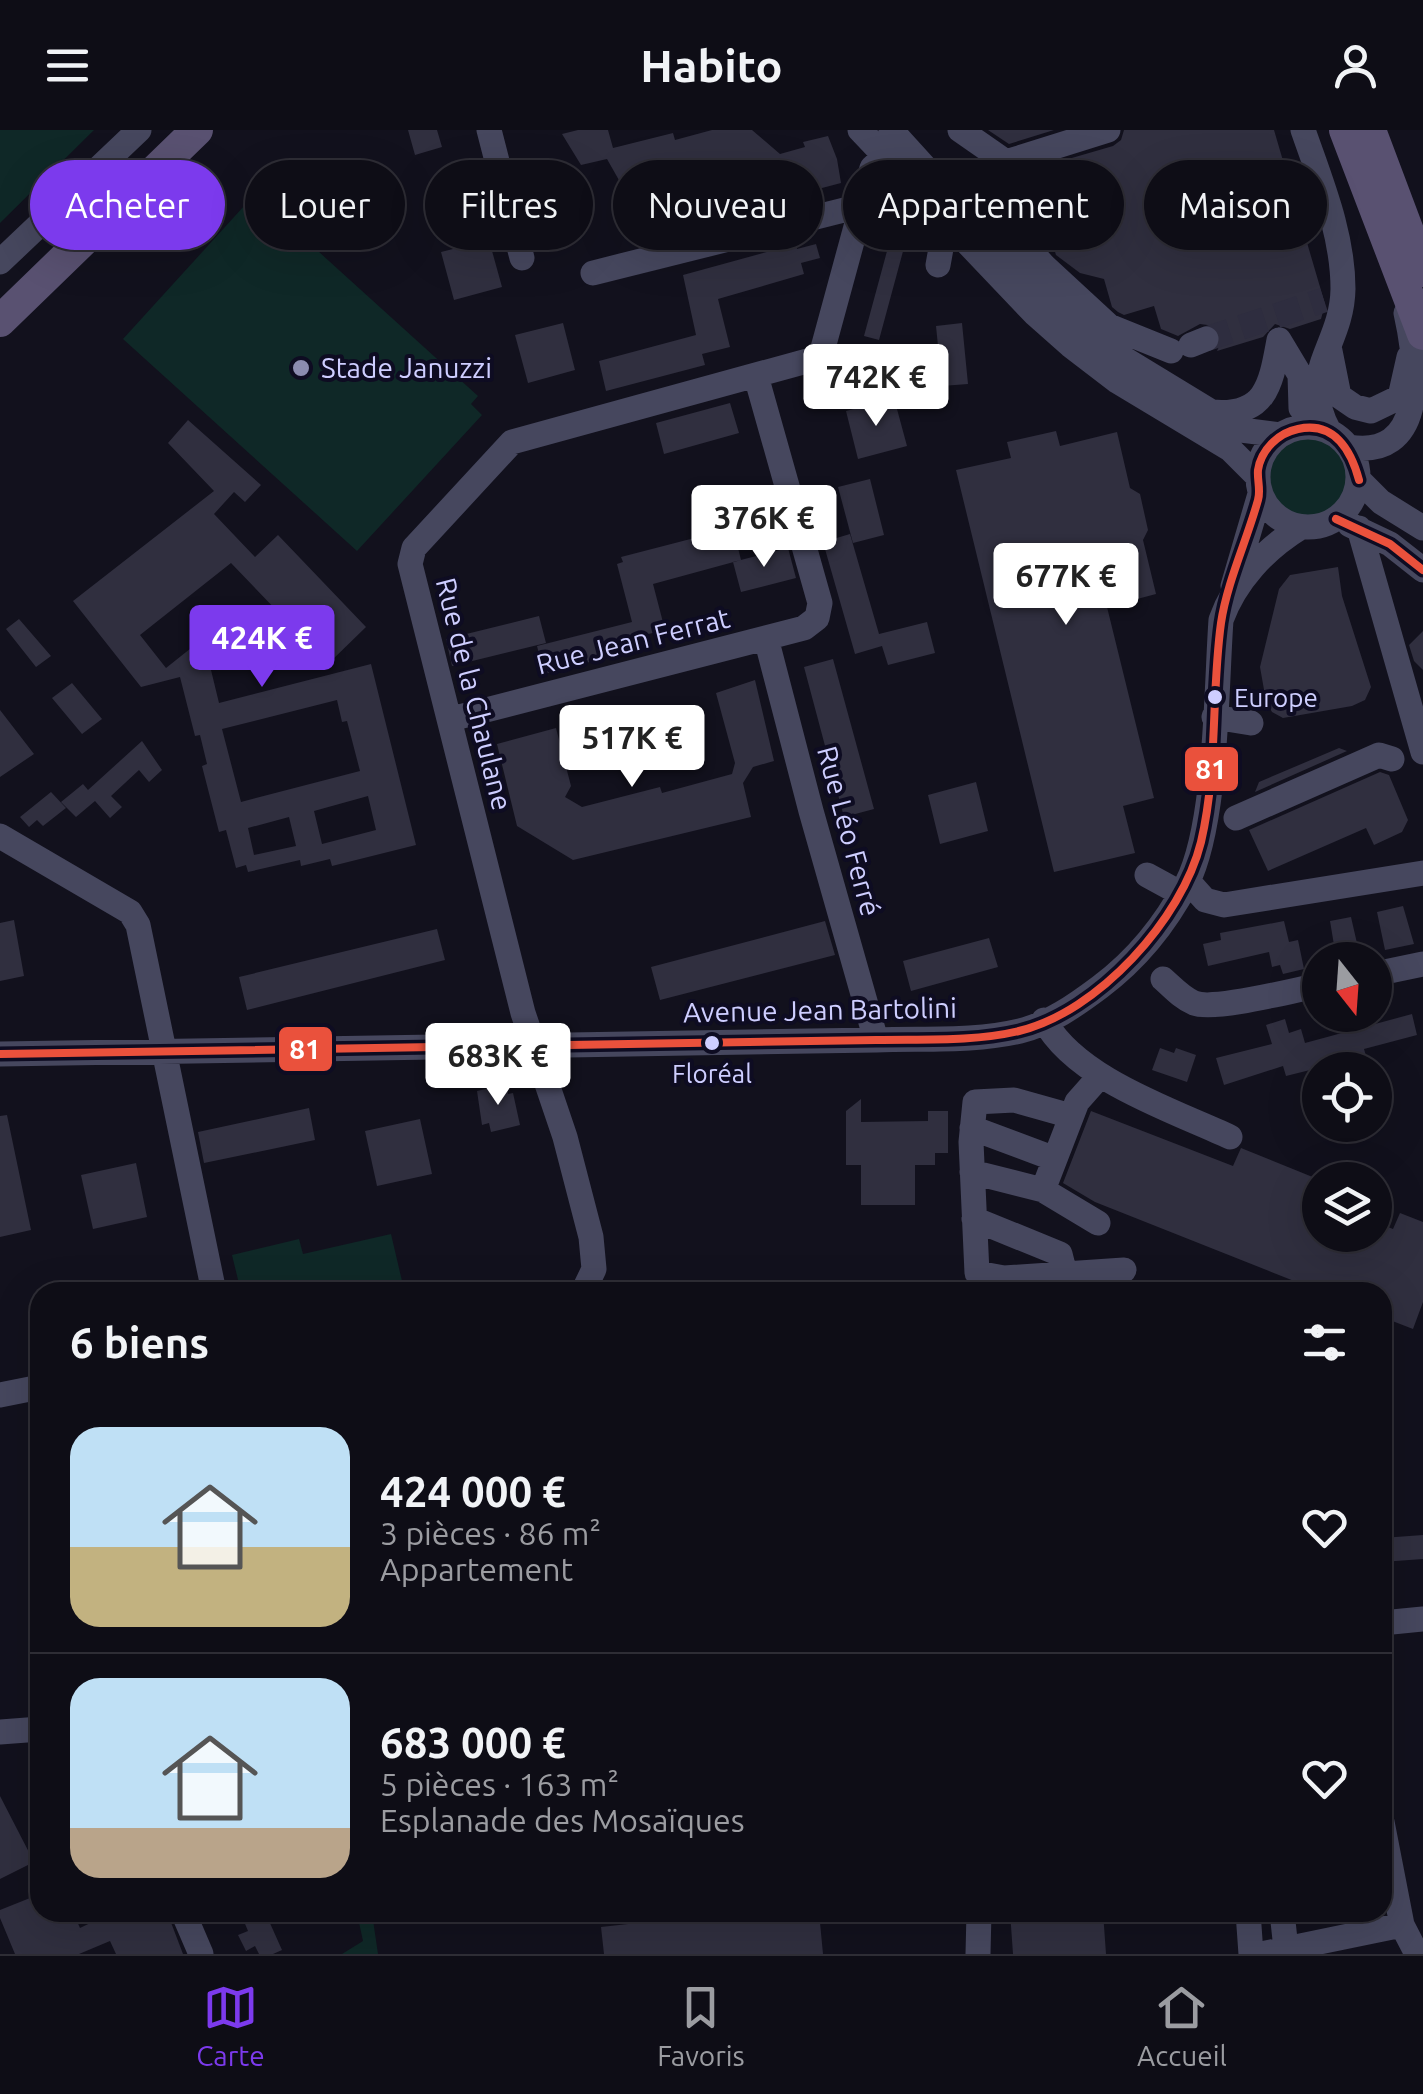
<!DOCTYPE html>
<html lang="fr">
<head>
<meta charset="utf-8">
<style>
	:root { --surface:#0e0d16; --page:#1c1b23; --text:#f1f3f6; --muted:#9b9ca1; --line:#2e2d35; --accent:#7c3aed }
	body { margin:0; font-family:Ubuntu,sans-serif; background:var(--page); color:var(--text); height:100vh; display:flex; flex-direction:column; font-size:38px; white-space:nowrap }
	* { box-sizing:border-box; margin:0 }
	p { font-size:32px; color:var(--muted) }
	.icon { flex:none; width:55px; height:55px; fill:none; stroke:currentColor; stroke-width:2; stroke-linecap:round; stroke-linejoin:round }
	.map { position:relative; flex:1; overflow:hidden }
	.panel { position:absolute; left:30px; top:1152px; width:1362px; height:640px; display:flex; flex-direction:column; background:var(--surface); border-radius:30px; box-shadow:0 10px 40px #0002,0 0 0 2px var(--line) }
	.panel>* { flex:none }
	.guide { position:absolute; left:30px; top:30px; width:1365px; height:90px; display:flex; gap:20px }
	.needle { width:65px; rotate:163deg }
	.buttons { position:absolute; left:1302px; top:812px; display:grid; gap:20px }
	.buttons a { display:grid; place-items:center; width:90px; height:90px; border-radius:50%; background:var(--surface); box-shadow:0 10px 40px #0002,0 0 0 2px var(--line); font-size:50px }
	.price { position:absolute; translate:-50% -85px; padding:0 22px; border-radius:10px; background:#fff; color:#222; font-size:32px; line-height:65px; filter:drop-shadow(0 2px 5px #0008) }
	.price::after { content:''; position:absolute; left:50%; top:60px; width:30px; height:22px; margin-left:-15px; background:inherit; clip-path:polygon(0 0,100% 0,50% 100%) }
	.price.selected { background:var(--accent); color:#fff }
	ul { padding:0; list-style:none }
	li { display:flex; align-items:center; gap:30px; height:250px; padding:0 40px }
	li+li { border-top:2px solid var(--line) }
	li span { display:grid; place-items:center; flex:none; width:280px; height:200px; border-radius:30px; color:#555 }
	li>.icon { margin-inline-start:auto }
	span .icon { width:120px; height:120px; fill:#fffc; stroke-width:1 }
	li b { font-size:42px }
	h2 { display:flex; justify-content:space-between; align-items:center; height:120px; padding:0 40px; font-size:42px }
	.pill { padding:0 35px; border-radius:45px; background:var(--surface); box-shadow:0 10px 40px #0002,0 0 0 2px var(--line); font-size:35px; line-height:90px }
	.pill.selected { background:var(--accent); color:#fff }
	header { display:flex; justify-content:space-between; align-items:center; height:130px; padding:0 40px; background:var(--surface); font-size:45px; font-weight:700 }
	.tab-bar { display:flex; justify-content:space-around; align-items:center; height:140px; border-top:2px solid var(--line); background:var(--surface); font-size:28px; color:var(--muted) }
	.tab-bar a { display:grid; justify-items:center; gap:5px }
	.tab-bar .selected { color:var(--accent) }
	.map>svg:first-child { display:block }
	.green { fill:#0f2827 }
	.building { fill:#302f3f; fill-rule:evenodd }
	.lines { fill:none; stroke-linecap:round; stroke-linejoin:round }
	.minor-tunnel { stroke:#2e2d3f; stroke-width:25; stroke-dasharray:25 12; stroke-linecap:butt }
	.minor { stroke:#46475e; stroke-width:25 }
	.major { stroke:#595171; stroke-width:32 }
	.bus-1-casing { stroke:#0e0c22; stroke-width:15 }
	.bus-1 { stroke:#ea513c; stroke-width:8 }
	.poi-dot { fill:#8c8cb0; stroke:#0e0c22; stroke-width:4 }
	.bus-dot { fill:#ceceff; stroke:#0e0c22; stroke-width:4 }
	.labels { text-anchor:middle; stroke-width:8; stroke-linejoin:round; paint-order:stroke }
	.bus-label { font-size:26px; fill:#ceceff; stroke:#0e0c22; text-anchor:start }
	.poi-label { font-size:28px; fill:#ceceff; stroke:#0e0c22; text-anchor:start }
	.street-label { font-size:28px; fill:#ceceff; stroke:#0e0c22 }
	.line-badge { stroke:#0e0c22; stroke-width:4 }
	.badge-label { font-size:28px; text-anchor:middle; font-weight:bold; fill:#fff }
</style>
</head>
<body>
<header><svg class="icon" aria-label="menu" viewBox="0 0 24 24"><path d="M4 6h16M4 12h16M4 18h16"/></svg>Habito<svg class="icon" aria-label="person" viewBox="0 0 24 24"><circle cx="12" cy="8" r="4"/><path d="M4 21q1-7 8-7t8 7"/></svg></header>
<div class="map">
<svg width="1423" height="1824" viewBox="0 0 1423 1824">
	<rect width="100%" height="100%" fill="#12111d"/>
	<!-- green -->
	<path class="green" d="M0,0H94L0,93Z
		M255,64L478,266L471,274L482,285L357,421L123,209Z
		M1259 347a50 50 0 1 1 100 0a50 50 0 1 1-100 0Z
		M391,1104L402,1151L350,1162H241L232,1125L299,1109L303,1124Z
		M357,1783H372L378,1824H342L363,1811Z"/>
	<!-- building -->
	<path class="building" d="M408,0H437L442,17L415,25Z
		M578,0H608L613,18L673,3L675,10L712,0H752L780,24L805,17L803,12L828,6L837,29L841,53L803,63L804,67L719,88L704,76L727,49L688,43L685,70L637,82L607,29L581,35L562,4Z
		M988,0H1054L1009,14Z
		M1124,0H1274L1325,174L1321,189L1290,199L1275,194L1263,207L1217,221L1222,210L1215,196L1200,194L1178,206L1161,199L1154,176L1124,185L1118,182L1112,177L1104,149L1080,143L1056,125L1036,61L1006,69L1008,57L1003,48L1113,16L1121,10Z
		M304,41L321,57L333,43L347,57L288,122L278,113L302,86L280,66Z
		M489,110L502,157L454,170L441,122Z
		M890,110L905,114L879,210L864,206Z
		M796,114L797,119L816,114L820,128L801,133L804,144L718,169L730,217L702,224L705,235L606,261L599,231L696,205L683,145Z
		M563,193L575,240L528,253L515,205Z
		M962,193L968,254L942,256L936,196Z
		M894,268L907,316L858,329L846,281Z
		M730,273L739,303L664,324L656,293Z
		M188,290L261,355L245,372L234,362L214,384L255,427L278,405L366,497L328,534L231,433L140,505L166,538L215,499L241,532L211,540L219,573L371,534L416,715L332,736L330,729L301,736L300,730L248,742L246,735L236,738L226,700L219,702L202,636L207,634L200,605L195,606L180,547L141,557L73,471L214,361L168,313ZM337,570L342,592L347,591L360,641L241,672L222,599ZM368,666L376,700L322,714L314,681ZM289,687L296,716L254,725L248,698Z
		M1056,301L1060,316L1117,302L1130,358L1140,364L1148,400L1143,410L1156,464L1107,477L1154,668L1123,676L1135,723L1054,742L956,340L1011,328L1007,312Z
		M870,349L884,405L853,413L838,357Z
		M733,398L741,430L653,454L665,500L636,507L639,519L544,544L537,516L632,492L617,434L623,432L621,427Z
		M850,404L879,504L927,492L935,523L888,535L882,516L855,524L823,412Z
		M788,418L796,448L741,462L733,432Z
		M1338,437L1342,466L1371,557L1365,570L1352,576L1283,588L1272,582L1266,571L1260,537L1279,459L1290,445Z
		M539,486L546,513L452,536L446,509Z
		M19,489L51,526L36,537L6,499Z
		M1423,501V540L1414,531L1409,515Z
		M833,529L874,679L844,687L804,537Z
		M755,550L774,631L753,637L743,653L751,687L573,730L517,696L497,614L556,598L571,656L565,667L582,677L660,657L662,663L732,644L735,633L716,563Z
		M72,553L102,589L82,604L52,568Z
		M0,580L34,624L0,647Z
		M142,611L162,640L149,652L139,640L111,666L122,677L110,688L95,671L76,687L61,672L83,654L88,660Z
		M1339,618L1347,621L1255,662L1259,652Z
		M1380,642L1389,645L1408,690L1402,702L1374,715L1366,698L1268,741L1249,700Z
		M976,652L988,701L940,714L928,665Z
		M51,662L66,678L43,696L37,690L29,697L20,687Z
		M1403,776L1414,814L1385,820L1377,782Z
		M1351,787L1359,822L1344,825L1343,820L1335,821L1330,791Z
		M14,790L24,846L0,851V793Z
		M825,791L835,825L660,870L651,837Z
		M1284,791L1289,812L1298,810L1304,839L1283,844L1280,835L1272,837L1269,822L1208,836L1203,814L1221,810L1220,803Z
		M437,799L445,830L247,880L239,847Z
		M989,808L998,837L911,861L903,831Z
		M1412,884L1417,905L1364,919L1366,926L1286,946L1283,936L1224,955L1216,928L1272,914L1266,895L1285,889L1289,903L1301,899L1305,913Z
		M1160,918L1174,923L1176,918L1196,925L1187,952L1152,940Z
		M507,954L508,964L513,963L520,995L491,1002L489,993L482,995L477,961Z
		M861,969V992L928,991V981H948V1023H935V1035H915V1075H861V1035H846V981Z
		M309,978L315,1010L204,1033L198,1002Z
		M1091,981L1233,1036L1241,1018L1320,1050V1105H1375V1092L1393,1099L1400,1083L1423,1092V1172L1413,1199L1382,1187V1162H1322L1095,1072L1063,1053Z
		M7,985L31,1100L0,1107V986Z
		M420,989L432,1044L377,1056L365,1001Z
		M136,1033L147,1087L93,1099L81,1045Z
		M1423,1405V1429L1382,1432V1408Z
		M0,1666L34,1732L0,1749Z
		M40,1764V1782H73L80,1798L113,1782H167L183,1824H116L110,1811L79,1824H15L0,1788V1780Z
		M240,1782H265L282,1820L273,1824H259L255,1816L246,1821L238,1805L248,1801Z
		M627,1782H819L823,1824H604L601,1797L628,1794Z
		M1010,1782H1103L1106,1824H1013Z"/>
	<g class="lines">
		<!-- minor-tunnel -->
		<path class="minor-tunnel" d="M1206,209L1324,170"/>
		<!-- minor -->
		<path class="minor" d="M489,0L522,128
			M860,0L1035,184L1070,215L1117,251L1230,319L1257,346
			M891,0L1048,173L1085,205L1241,300L1280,305
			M960,0L1006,32L1108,0
			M1303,0C1321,52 1343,104 1343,159C1342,217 1297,242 1329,301
			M992,59L986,71L1044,136L1109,196L1171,221
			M0,132L139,0
			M938,135L946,91
			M593,143L860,76
			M1279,210L1300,245L1301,278
			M1191,215L1206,209
			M1330,221L1339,266L1355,277L1371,281L1400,267L1409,227
			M1212,282C1267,287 1271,253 1279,210
			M1258 347a50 50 0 1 1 100 0a50 50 0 1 1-100 0Z
			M1349,317C1423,329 1420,246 1406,183
			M1359,350L1381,372L1423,398
			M1350,395L1390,414L1423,440
			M1359,398L1423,622
			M1233,456L1260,364
			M766,508L811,681L876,910
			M1214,587L1251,593
			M451,589L804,498L817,488L820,473L756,246
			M1236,688L1379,625L1392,629
			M0,706L130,782L138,795L214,1162
			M1147,745L1180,763
			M1188,751L1205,770L1224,775L1423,743
			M1375,844L1423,834
			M1163,849C1173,858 1182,868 1194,873C1215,881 1294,860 1320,855
			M1044,890C1076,949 1172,980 1230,1007
			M0,924L876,910C923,908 974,912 1020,901C1049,894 1076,875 1100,857C1136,830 1166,793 1187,753C1217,694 1216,559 1221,490C1235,451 1265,419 1301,397
			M1071,986L1014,970L975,972L971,1012L977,1143L1004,1148L1124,1140
			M972,998L1055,1029
			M972,1042L1043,1060
			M974,1089L1060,1124L1065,1144
			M1098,1093L1043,1060L1077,972L1100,946
			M583,1162L594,1139L591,1107L565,1007L523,883L410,434L414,418L512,312L818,228L823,218L872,38L901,11
			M0,1265L40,1257
			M1382,1493L1423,1489
			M0,1602L40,1599
			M1382,1692L1402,1795
			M183,1782L201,1824
			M1248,1782L1251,1824
			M1282,1782L1286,1819
			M978,1824L979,1782
			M1261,1824L1402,1795L1417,1824"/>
		<!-- major -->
		<path class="major" d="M1345,0L1423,204
			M1370,0L1423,141
			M0,191L197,0"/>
		<!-- bus-1 casing -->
		<g class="bus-1-casing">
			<path id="bus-1" d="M1336,389L1390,414L1423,440
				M0,924L876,910C923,909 973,912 1019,901C1098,882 1182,789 1201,712C1218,640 1211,565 1221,493C1227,452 1247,410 1258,370C1261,360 1257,350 1258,340C1261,320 1278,303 1298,299C1334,291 1351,320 1359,350"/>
		</g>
		<!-- bus-1 -->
		<use href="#bus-1" class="bus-1"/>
	</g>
	<!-- markers -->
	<circle class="poi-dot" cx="301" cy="238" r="10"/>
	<g class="bus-dot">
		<circle cx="1215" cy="567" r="9"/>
		<circle cx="712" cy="913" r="9"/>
	</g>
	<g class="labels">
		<!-- bus labels -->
		<g class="bus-label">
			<text x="1234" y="577">Europe</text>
			<text x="712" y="953" text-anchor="middle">Floréal</text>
		</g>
		<!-- poi labels -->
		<g class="poi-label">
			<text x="321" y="248">Stade Januzzi</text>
		</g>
		<!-- street labels -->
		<g class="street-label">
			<text transform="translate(633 511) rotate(-14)" y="10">Rue Jean Ferrat</text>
			<text transform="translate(474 564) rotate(76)" y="10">Rue de la Chaulane</text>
			<text transform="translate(849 701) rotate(75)" y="10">Rue Léo Ferré</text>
			<text transform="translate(820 880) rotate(-1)" y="10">Avenue Jean Bartolini</text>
		</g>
	</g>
	<g class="line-badge">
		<rect x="1183" y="615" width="57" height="48" rx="10" fill="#ea513c"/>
		<rect x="277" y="895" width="57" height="48" rx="10" fill="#ea513c"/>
	</g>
	<g class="badge-label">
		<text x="1211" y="649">81</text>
		<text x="305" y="929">81</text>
	</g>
</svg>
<div class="buttons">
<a><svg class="needle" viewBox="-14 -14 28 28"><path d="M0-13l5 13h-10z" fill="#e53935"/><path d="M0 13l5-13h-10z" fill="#9b9ca1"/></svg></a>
<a><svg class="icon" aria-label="locate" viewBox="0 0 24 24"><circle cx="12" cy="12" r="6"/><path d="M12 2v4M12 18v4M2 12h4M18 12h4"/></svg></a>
<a><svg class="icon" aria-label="layers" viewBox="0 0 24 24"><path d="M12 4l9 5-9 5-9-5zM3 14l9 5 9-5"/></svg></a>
</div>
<b class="price" style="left:876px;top:299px">742K €</b>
<b class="price" style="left:764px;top:440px">376K €</b>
<b class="price" style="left:1066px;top:498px">677K €</b>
<b class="price selected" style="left:262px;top:560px">424K €</b>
<b class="price" style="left:632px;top:660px">517K €</b>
<b class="price" style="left:498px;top:978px">683K €</b>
<div class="guide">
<a class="pill selected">Acheter</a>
<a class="pill">Louer</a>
<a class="pill">Filtres</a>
<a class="pill">Nouveau</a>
<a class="pill">Appartement</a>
<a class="pill">Maison</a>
</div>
<section class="panel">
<h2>6 biens<svg class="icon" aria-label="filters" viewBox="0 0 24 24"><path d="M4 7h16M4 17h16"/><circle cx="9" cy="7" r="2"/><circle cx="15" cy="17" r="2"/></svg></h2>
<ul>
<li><span style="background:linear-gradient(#bfe0f5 60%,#c2b280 0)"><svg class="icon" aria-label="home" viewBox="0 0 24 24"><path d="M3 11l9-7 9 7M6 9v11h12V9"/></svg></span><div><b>424 000 €</b><p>3 pièces · 86 m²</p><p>Appartement</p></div><svg class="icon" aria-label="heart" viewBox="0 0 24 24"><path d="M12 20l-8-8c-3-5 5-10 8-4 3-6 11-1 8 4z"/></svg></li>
<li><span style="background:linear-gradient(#bfe0f5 75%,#b9a48a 0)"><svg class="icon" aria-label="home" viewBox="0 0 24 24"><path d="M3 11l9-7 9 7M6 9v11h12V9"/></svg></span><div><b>683 000 €</b><p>5 pièces · 163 m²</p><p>Esplanade des Mosaïques</p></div><svg class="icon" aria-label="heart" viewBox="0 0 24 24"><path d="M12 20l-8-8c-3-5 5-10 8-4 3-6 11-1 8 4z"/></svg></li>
</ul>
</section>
</div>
<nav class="tab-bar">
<a class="selected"><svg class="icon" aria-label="map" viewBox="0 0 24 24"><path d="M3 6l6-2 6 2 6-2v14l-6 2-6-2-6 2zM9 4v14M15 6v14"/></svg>Carte</a>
<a><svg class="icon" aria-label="saved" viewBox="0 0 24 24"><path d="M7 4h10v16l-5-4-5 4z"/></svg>Favoris</a>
<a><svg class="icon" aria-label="home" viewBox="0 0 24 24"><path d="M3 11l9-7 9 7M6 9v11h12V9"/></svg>Accueil</a>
</nav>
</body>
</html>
